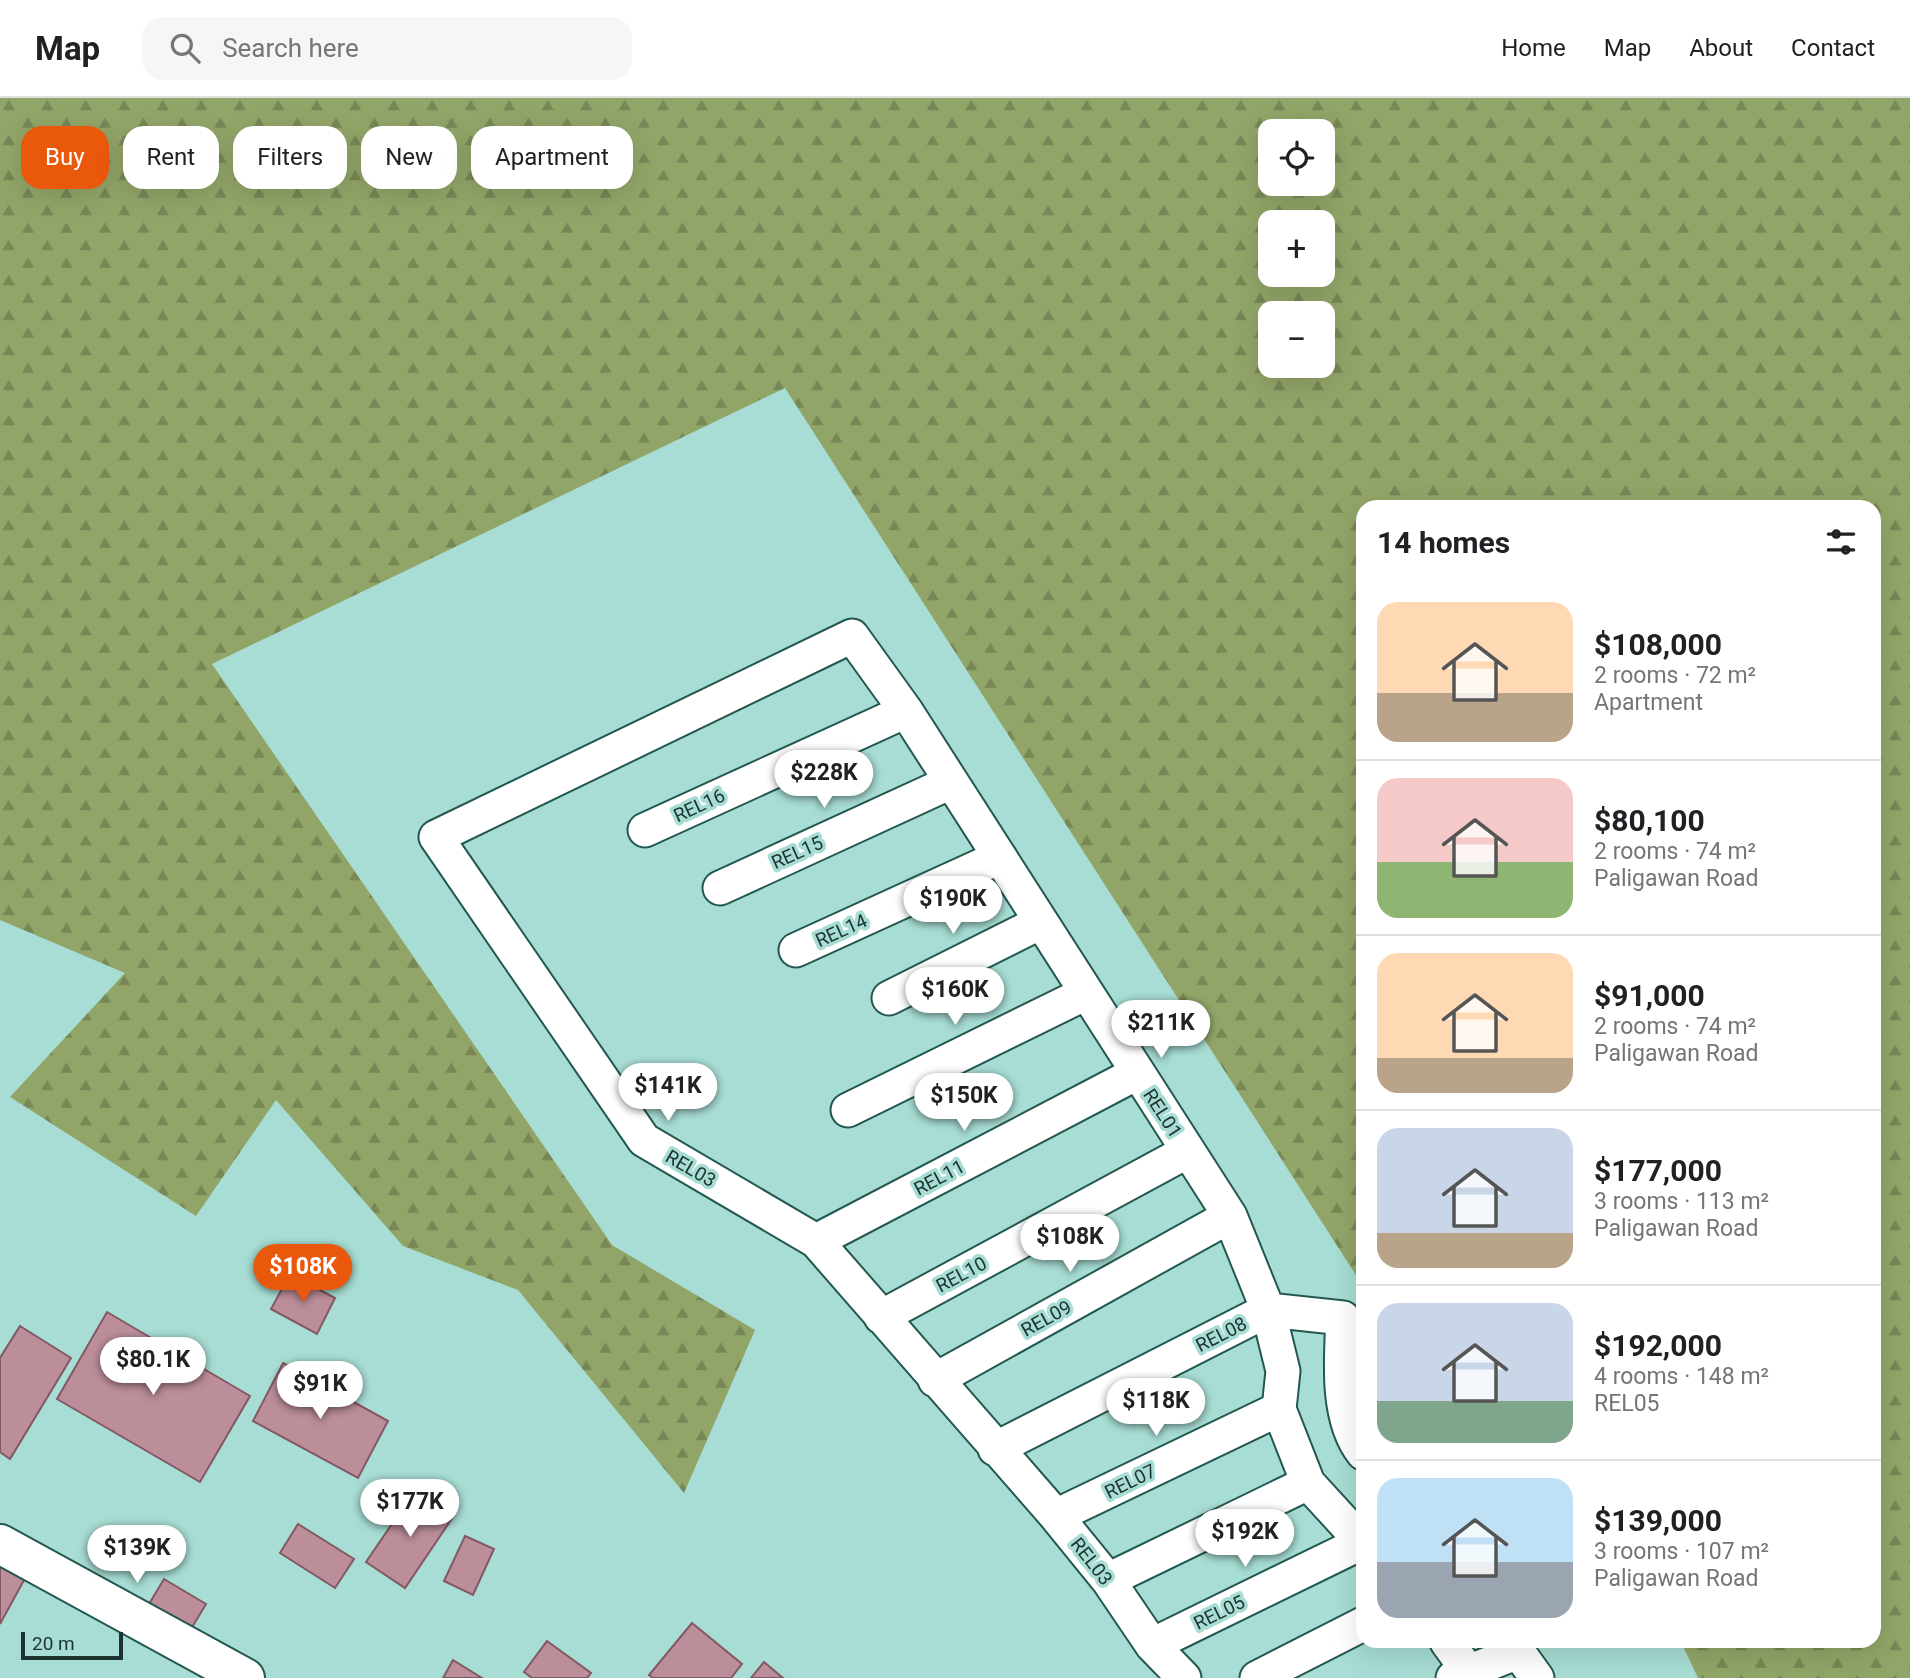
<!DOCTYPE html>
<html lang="en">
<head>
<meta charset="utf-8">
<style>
	:root { --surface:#fff; --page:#f6f6f6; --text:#202124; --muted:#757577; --line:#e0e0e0; --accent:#ea580c }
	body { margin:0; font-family:Roboto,sans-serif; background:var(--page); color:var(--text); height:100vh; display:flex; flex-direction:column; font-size:26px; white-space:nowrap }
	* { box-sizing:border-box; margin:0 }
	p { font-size:23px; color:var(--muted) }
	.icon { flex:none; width:38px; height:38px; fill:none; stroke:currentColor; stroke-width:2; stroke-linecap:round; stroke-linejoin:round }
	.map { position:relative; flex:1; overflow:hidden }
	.drawer { position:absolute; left:1356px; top:402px; width:525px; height:1148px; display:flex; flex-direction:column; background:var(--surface); border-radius:21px; box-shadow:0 7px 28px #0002 }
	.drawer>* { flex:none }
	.top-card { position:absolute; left:21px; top:28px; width:665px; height:63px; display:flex; gap:14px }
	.fabs { position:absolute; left:1258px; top:21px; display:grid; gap:14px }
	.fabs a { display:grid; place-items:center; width:77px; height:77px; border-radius:14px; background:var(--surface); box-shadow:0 7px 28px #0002; font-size:35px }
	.scale { position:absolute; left:21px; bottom:18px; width:102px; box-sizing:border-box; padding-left:7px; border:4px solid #1d332f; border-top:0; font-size:19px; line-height:24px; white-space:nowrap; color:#1d332f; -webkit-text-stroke:5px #a7ddd4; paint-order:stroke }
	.price { position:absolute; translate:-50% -60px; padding:0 16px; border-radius:24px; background:#fff; color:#222; font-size:23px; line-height:46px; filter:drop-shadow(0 2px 4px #0008) }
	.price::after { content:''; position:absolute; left:50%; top:42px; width:21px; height:16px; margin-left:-10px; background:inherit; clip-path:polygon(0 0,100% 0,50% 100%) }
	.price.on { background:var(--accent); color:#fff }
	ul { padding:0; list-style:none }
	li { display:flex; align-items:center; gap:21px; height:175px; padding:0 21px }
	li+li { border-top:2px solid var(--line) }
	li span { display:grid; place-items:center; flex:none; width:196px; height:140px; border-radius:21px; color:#555 }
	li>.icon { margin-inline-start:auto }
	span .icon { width:84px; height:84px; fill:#fffc; stroke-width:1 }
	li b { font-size:30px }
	h2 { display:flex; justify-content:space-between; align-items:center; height:84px; padding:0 21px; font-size:30px }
	.tag { padding:0 24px; border-radius:21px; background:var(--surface); box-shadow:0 7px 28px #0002; font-size:24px; line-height:63px }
	.tag.on { background:var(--accent); color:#fff }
	header { display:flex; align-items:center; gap:42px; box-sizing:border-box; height:98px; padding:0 35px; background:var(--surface); border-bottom:2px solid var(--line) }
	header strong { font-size:33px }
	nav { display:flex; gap:38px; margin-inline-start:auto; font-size:24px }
	.search { width:490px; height:63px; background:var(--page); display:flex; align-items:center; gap:18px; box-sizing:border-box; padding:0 24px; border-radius:21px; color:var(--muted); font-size:26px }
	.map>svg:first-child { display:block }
	.forest { fill:url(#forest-firs); fill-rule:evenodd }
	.building { fill:#bc8e99; stroke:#825863; stroke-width:2 }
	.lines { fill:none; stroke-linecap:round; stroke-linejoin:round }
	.minor-casing { stroke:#235850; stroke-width:37 }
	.tertiary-casing { stroke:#235850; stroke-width:42 }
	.minor { stroke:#fff; stroke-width:33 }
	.tertiary { stroke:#fff; stroke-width:38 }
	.labels { text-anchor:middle; stroke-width:7; stroke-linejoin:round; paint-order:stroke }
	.street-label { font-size:19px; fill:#1d332f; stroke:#a7ddd4 }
</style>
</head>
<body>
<header>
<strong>Map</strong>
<div class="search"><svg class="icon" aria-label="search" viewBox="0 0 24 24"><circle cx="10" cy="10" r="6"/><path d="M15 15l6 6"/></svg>Search here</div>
<nav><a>Home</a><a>Map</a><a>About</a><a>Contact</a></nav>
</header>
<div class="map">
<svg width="1910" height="1580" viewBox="0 0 1910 1580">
	<defs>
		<pattern id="forest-firs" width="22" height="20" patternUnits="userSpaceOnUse" patternTransform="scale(1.75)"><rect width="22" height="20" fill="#92a568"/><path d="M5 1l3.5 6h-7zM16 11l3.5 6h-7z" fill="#778756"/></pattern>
	</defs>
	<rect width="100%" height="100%" fill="#a7ddd4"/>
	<!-- forest -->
	<path class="forest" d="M0,0H1910V1580H1698L1681,1544H1874V410H1363V1188L785,290L212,566L612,1147L755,1232L684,1395L518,1192L403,1148L276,1002L196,1118L10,999L125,875L0,822ZM1270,33H1323V86H1270ZM1270,124H1323V177H1270ZM1270,215H1323V268H1270Z"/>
	<!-- building -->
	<path class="building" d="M290,1176L335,1200L317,1236L271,1211Z
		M107,1214L250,1298L200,1384L57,1301Z
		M20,1228L71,1260L10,1361L0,1354V1260Z
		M283,1265L388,1323L358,1380L253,1323Z
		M415,1392L453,1419L405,1490L366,1464Z
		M298,1426L354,1461L335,1490L280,1455Z
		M465,1438L494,1451L473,1497L444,1483Z
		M0,1468L24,1482L0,1526Z
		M164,1481L206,1506L191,1531L149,1506Z
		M692,1525L742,1566L731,1580H653L649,1577Z
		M547,1543L591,1575L587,1580H532L524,1574Z
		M453,1562L482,1580H443Z
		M764,1564L783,1580H751Z"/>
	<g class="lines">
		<!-- minor casing -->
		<g class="minor-casing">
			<path id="minor" d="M645,732L906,613
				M720,790L951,684
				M796,852L1000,759
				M889,900L1041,824
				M848,1012L1086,895
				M816,1143L1137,975
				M881,1219L1188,1053
				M935,1282L1230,1118
				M995,1351L1268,1212L1343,1220C1341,1262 1336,1321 1363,1355
				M1056,1418L1279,1311
				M1108,1482L1308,1385
				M1447,1544L1468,1573
				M1511,1544L1537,1580
				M1152,1547L1363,1444
				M1184,1580L1152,1547L1108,1482L1056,1418L816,1143L644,1042L436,739L852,538L906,613L1230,1118L1268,1212L1283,1273L1279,1311L1308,1385L1363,1445
				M1257,1580L1363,1526
				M1453,1580L1518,1554"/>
		</g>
		<!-- tertiary casing -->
		<g class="tertiary-casing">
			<path id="tertiary" d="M0,1446L245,1580"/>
		</g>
		<!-- minor -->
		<use href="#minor" class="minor"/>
		<!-- tertiary -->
		<use href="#tertiary" class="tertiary"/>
	</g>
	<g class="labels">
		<!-- street labels -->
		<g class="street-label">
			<text transform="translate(699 707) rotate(-25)" y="7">REL16</text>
			<text transform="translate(797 754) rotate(-24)" y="7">REL15</text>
			<text transform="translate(841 832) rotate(-24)" y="7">REL14</text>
			<text transform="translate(1163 1015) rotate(57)" y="7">REL01</text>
			<text transform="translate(691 1070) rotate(30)" y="7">REL03</text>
			<text transform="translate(939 1079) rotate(-28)" y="7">REL11</text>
			<text transform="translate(961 1176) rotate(-28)" y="7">REL10</text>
			<text transform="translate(1046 1220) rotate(-29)" y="7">REL09</text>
			<text transform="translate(1221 1236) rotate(-27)" y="7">REL08</text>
			<text transform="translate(1130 1383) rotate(-26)" y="7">REL07</text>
			<text transform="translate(1092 1463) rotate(52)" y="7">REL03</text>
			<text transform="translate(1219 1514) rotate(-26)" y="7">REL05</text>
		</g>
	</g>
</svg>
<div class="fabs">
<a><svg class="icon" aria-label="locate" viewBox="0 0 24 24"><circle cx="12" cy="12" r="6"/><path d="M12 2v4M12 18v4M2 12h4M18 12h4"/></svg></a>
<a>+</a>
<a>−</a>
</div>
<div class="scale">20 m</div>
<b class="price" style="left:824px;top:712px">$228K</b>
<b class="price" style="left:953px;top:838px">$190K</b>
<b class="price" style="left:955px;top:929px">$160K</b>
<b class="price" style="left:1161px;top:962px">$211K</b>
<b class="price" style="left:668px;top:1025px">$141K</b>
<b class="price" style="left:964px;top:1035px">$150K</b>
<b class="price" style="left:1070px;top:1176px">$108K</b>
<b class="price on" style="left:303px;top:1206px">$108K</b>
<b class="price" style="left:153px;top:1299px">$80.1K</b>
<b class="price" style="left:320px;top:1323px">$91K</b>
<b class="price" style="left:1156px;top:1340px">$118K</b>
<b class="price" style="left:410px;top:1441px">$177K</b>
<b class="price" style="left:1245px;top:1471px">$192K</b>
<b class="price" style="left:137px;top:1487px">$139K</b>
<div class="top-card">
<a class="tag on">Buy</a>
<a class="tag">Rent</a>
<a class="tag">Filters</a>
<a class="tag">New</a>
<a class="tag">Apartment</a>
</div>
<section class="drawer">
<h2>14 homes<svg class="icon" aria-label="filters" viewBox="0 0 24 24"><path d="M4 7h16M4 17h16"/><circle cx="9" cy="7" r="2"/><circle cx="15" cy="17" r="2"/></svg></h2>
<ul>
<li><span style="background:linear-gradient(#ffd9b3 65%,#b9a48a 0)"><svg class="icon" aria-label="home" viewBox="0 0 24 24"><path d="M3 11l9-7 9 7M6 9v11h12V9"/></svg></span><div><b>$108,000</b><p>2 rooms · 72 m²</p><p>Apartment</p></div></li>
<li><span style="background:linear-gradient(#f6c9c9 60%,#8fb573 0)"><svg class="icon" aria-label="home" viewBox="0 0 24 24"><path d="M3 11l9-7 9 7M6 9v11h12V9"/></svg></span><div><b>$80,100</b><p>2 rooms · 74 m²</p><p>Paligawan Road</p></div></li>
<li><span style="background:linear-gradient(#ffd9b3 75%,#b9a48a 0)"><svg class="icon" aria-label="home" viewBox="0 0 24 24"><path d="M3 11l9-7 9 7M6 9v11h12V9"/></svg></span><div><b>$91,000</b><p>2 rooms · 74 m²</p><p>Paligawan Road</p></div></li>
<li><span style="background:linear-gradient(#c9d6e8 75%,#b9a48a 0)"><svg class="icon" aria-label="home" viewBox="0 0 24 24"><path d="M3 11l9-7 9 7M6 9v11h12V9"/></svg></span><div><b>$177,000</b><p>3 rooms · 113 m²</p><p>Paligawan Road</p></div></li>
<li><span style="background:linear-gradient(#c9d6e8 70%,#7fa58c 0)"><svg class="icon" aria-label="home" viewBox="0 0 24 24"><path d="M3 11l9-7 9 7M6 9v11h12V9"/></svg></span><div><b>$192,000</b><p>4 rooms · 148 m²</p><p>REL05</p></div></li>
<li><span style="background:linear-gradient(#bfe0f5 60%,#9aa5b1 0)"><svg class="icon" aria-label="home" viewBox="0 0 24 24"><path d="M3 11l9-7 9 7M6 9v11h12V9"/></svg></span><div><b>$139,000</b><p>3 rooms · 107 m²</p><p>Paligawan Road</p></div></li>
</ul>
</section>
</div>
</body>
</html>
